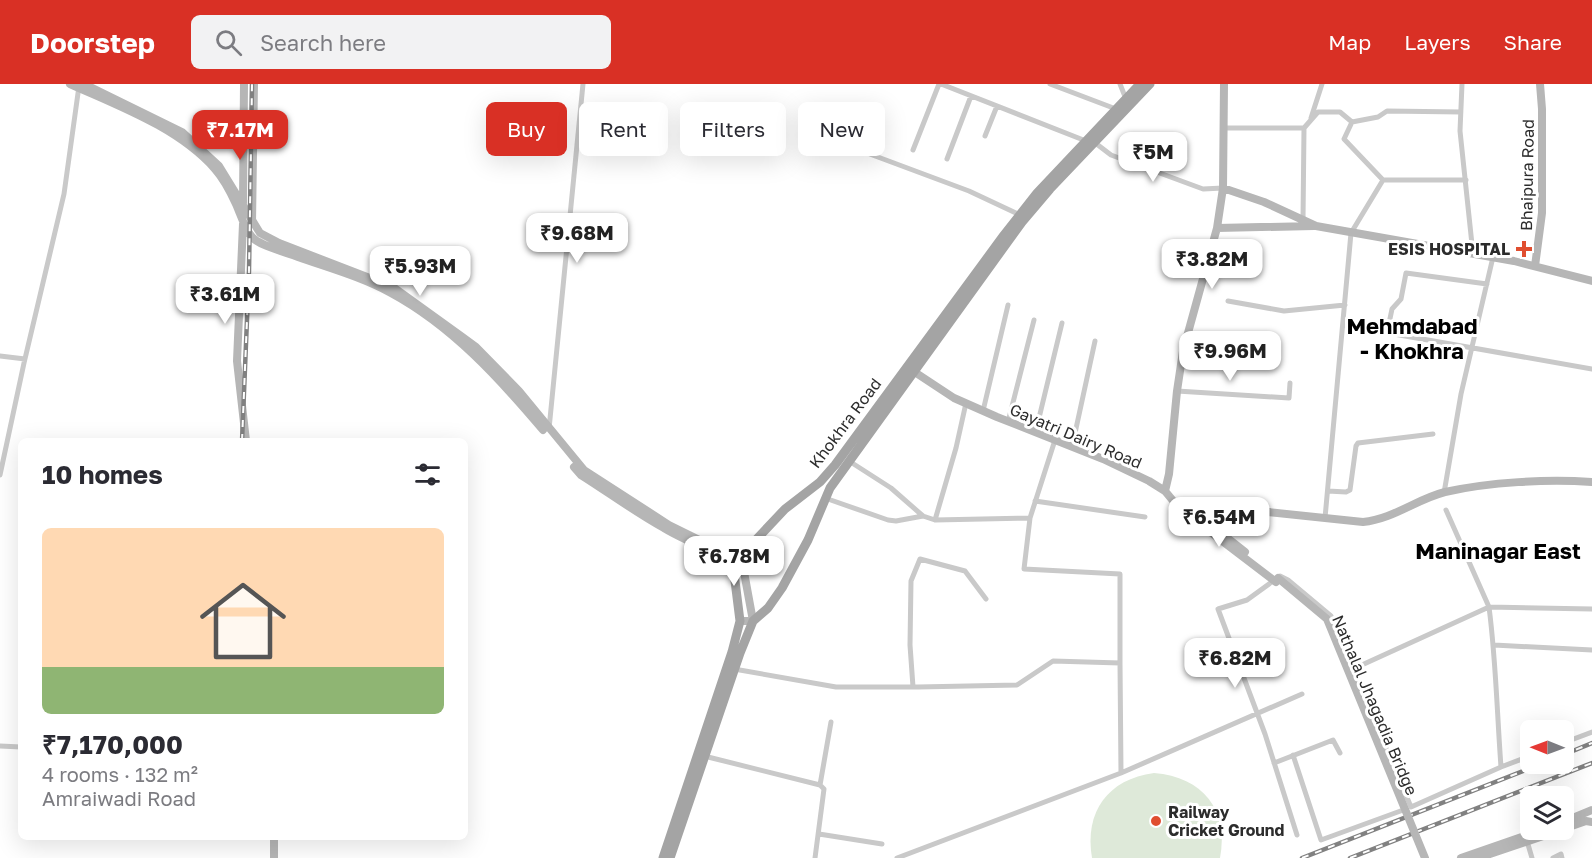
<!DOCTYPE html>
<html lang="en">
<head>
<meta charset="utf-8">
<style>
	:root { --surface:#fff; --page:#f2f2f3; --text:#2b2b33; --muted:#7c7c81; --accent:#d93025 }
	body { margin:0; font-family:"Golos Text",sans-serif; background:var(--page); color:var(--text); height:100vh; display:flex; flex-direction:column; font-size:22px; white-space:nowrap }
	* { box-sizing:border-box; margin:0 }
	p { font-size:20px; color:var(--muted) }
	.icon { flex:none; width:33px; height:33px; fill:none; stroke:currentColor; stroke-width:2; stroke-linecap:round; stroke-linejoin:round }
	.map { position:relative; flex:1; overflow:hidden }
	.drawer { position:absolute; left:18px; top:354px; width:450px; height:402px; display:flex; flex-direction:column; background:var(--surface); border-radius:9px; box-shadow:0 6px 24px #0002 }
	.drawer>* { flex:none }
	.hud { position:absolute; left:486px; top:18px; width:570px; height:54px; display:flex; gap:12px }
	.needle { width:39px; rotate:271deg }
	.tools { position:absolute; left:1520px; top:636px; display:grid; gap:12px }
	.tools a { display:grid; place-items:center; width:54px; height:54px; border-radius:9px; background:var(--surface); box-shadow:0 6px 24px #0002; font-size:30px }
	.price { position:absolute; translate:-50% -51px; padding:0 14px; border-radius:12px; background:#fff; color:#222; font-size:20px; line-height:39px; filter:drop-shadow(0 2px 3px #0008) }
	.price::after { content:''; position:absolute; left:50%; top:36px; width:18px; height:14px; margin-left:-9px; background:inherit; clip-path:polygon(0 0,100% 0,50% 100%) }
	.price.on { background:var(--accent); color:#fff }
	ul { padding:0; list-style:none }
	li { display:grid; align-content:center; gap:12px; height:318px; padding:0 24px }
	li span { display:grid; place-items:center; height:186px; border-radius:9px; color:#555 }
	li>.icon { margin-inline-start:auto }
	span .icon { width:108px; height:108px; fill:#fffc; stroke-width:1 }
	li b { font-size:26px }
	h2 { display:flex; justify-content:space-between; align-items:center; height:72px; padding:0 24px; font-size:26px }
	.pill { padding:0 21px; border-radius:9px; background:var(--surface); box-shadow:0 6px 24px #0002; font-size:21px; line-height:54px }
	.pill.on { background:var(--accent); color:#fff }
	header { display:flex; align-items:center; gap:36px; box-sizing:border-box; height:84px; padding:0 30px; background:var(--accent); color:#fff }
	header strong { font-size:28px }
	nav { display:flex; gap:33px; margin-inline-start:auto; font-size:21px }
	.search { width:420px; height:54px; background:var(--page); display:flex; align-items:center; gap:15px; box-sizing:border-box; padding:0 21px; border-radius:9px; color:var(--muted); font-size:22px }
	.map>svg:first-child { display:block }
	.green { fill:#dee9d9 }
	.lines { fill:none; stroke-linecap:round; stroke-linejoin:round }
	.street { stroke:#c9c9c9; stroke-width:5 }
	.secondary { stroke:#b6b6b6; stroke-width:8 }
	.primary { stroke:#a4a4a4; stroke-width:9 }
	.rail-casing { stroke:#818181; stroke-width:4.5 }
	.rail { stroke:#fff; stroke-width:2; stroke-dasharray:7; stroke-linecap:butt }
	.secondary-bridge { stroke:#b6b6b6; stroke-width:8 }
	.poi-dot { fill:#e04e30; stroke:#fff; stroke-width:2 }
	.labels { text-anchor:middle; stroke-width:6; stroke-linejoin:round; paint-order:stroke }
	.street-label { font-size:16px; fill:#2c2c2c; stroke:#fff }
	.poi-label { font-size:16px; font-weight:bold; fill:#2c2c2c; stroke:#fff; text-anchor:end }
	.district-label { font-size:22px; font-weight:bold; fill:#000; stroke:#fff }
</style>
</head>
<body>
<header>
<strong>Doorstep</strong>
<div class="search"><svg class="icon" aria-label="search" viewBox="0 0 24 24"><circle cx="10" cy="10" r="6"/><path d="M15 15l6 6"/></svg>Search here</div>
<nav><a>Map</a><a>Layers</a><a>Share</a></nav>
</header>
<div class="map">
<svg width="1592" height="774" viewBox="0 0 1592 774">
	<rect width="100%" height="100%" fill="#fff"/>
	<!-- green -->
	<path class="green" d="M1154,689C1203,693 1229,726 1220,774H1092C1084,728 1108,695 1154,689Z"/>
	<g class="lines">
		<!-- street -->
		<path class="street" d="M941,0L1086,57
			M1050,0L1116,25
			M1120,0L1126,15
			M1462,0L1460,47L1473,170
			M1311,34L1322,0
			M1224,44H1304L1318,28H1340L1352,38
			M985,52L997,22
			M1094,58L1111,71L1203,105L1223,104
			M843,60L969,107L1020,131
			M913,66L939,0
			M947,75L971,12
			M1383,96H1466
			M1303,136L1304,44
			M1228,217L1284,227L1345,221
			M1343,241L1592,285
			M1387,249L1392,225L1401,215L1406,189L1487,200
			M0,272L25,275
			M1177,307L1289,314L1290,299
			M966,319L956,364L935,436L1030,434
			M983,327L1008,221
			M1008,338L1034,236
			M549,345L583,0
			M1033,348L1039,334L1062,239
			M1072,363L1095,257
			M849,377L891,404L923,432L935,436
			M0,391L24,279L64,110L79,2
			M1328,407L1346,408L1350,406L1356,362L1358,359L1433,350
			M1444,409L1461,310L1493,173
			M825,414L888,436L896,437L923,432
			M1035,417L1145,433
			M1446,426L1489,523L1592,525
			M1325,434L1351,149L1383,96L1344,55L1352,38L1378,33L1387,27L1461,28
			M1494,561L1592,566
			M734,585L836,603H918L1017,601L1053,577L1120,579V490L1024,485L1030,434L1055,356
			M1353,585L1489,523C1496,576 1497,630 1501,683L1530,672
			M913,603L910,561L911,497L920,475L965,487L986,515
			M1563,659L1592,648
			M0,662L21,663
			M1293,671L1321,756L1406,725
			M704,672L820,701L824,705L815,774
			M1274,679L1333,656L1340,669
			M1121,689L1302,610
			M820,701L831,638
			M819,750L882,760
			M1297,751L1265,650L1218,525L1247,516L1280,492L1288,496L1331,532L1411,723L1501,683
			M1527,757L1532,774
			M897,774L1121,689L1120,579
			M1553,774L1561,770L1562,774"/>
		<!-- secondary -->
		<path class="secondary" d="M70,0C119,22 179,44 215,85C223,94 231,109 236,120C241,131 244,144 252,153C260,162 285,168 298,173C329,184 362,193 391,209C452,242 499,294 543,346
			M84,0L182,48L219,82L260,149L279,159L393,203L461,252L476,263L519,307L584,386L669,441L742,477L753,537H740
			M1223,104L1264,118L1316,142L1514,177L1592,197
			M243,119L244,0
			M252,139L254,0
			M243,140L237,277L246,357
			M1217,144L1314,142
			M1535,182L1542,129V25L1540,0
			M910,285L954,314L997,333L1103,375L1149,397L1165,407L1179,424L1276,498
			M574,383L581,391C608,408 635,428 664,444C687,458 718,467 734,489
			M1165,407L1169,390L1177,307L1183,267L1217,144L1223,104L1224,0
			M1183,419L1363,438C1393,435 1417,415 1445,408C1490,398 1546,395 1592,398
			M1183,419L1245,468
			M1211,441L1220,423
			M719,465L752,460
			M1563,738L1592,726
			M1563,745L1586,737L1592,738
			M274,774V753
			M1461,774L1542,746
			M1478,774L1561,746"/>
		<!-- primary -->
		<path class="primary" d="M663,774L732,568L740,537L734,489L752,460L785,425L820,398L835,381L1004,151L1037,109L1140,0
			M670,774L740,569L753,537L768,524L782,504L808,456L830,404L1022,138L1050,105L1150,0"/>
		<!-- rail casing -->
		<g class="rail-casing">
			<path id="rail" d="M242,357L249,187L252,0
				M1563,671L1592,659
				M1302,774L1541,680
				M1350,774L1592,679"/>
		</g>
		<!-- rail -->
		<use href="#rail" class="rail"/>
		<!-- secondary-bridge -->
		<path class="secondary-bridge" d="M1278,494L1327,535L1425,774"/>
	</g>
	<!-- markers -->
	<g class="poi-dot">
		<path d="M1521 156h6v6h6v6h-6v6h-6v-6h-6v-6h6z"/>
		<circle cx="1156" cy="737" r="6"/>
	</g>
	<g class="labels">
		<!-- street labels -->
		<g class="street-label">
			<text transform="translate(1527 91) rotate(-89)" y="6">Bhaipura Road</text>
			<text transform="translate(845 339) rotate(-53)" y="6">Khokhra Road</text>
			<text transform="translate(1076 352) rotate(23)" y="6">Gayatri Dairy Road</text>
			<text transform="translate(1375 621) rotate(67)" y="6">Nathalal Jhagadia Bridge</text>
		</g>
		<!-- poi labels -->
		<g class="poi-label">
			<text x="1510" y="171">ESIS HOSPITAL</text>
			<text x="1168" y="734" text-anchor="start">Railway<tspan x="1168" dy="18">Cricket Ground</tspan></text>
		</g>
		<!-- district labels -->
		<g class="district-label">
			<text x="1412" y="250">Mehmdabad<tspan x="1412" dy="25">- Khokhra</tspan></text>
			<text x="1498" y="475">Maninagar East</text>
		</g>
	</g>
</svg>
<div class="tools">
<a><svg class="needle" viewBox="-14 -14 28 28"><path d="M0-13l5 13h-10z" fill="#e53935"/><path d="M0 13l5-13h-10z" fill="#7c7c81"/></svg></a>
<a><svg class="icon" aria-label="layers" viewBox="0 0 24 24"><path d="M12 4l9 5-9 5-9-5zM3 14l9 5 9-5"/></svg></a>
</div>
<b class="price on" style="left:240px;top:77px">₹7.17M</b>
<b class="price" style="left:1153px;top:99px">₹5M</b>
<b class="price" style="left:577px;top:180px">₹9.68M</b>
<b class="price" style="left:1212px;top:206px">₹3.82M</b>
<b class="price" style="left:420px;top:213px">₹5.93M</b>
<b class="price" style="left:225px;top:241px">₹3.61M</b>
<b class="price" style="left:1230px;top:298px">₹9.96M</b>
<b class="price" style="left:1219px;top:464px">₹6.54M</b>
<b class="price" style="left:734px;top:503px">₹6.78M</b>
<b class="price" style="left:1235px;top:605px">₹6.82M</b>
<div class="hud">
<a class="pill on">Buy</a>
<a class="pill">Rent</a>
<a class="pill">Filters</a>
<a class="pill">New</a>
</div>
<section class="drawer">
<h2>10 homes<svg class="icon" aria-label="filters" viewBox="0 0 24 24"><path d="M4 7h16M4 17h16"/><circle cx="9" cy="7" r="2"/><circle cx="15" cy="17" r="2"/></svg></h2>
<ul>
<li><span style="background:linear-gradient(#ffd9b3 75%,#8fb573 0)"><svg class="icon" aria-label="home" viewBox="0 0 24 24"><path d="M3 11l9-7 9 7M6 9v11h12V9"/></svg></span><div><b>₹7,170,000</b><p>4 rooms · 132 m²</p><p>Amraiwadi Road</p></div></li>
</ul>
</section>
</div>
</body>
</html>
